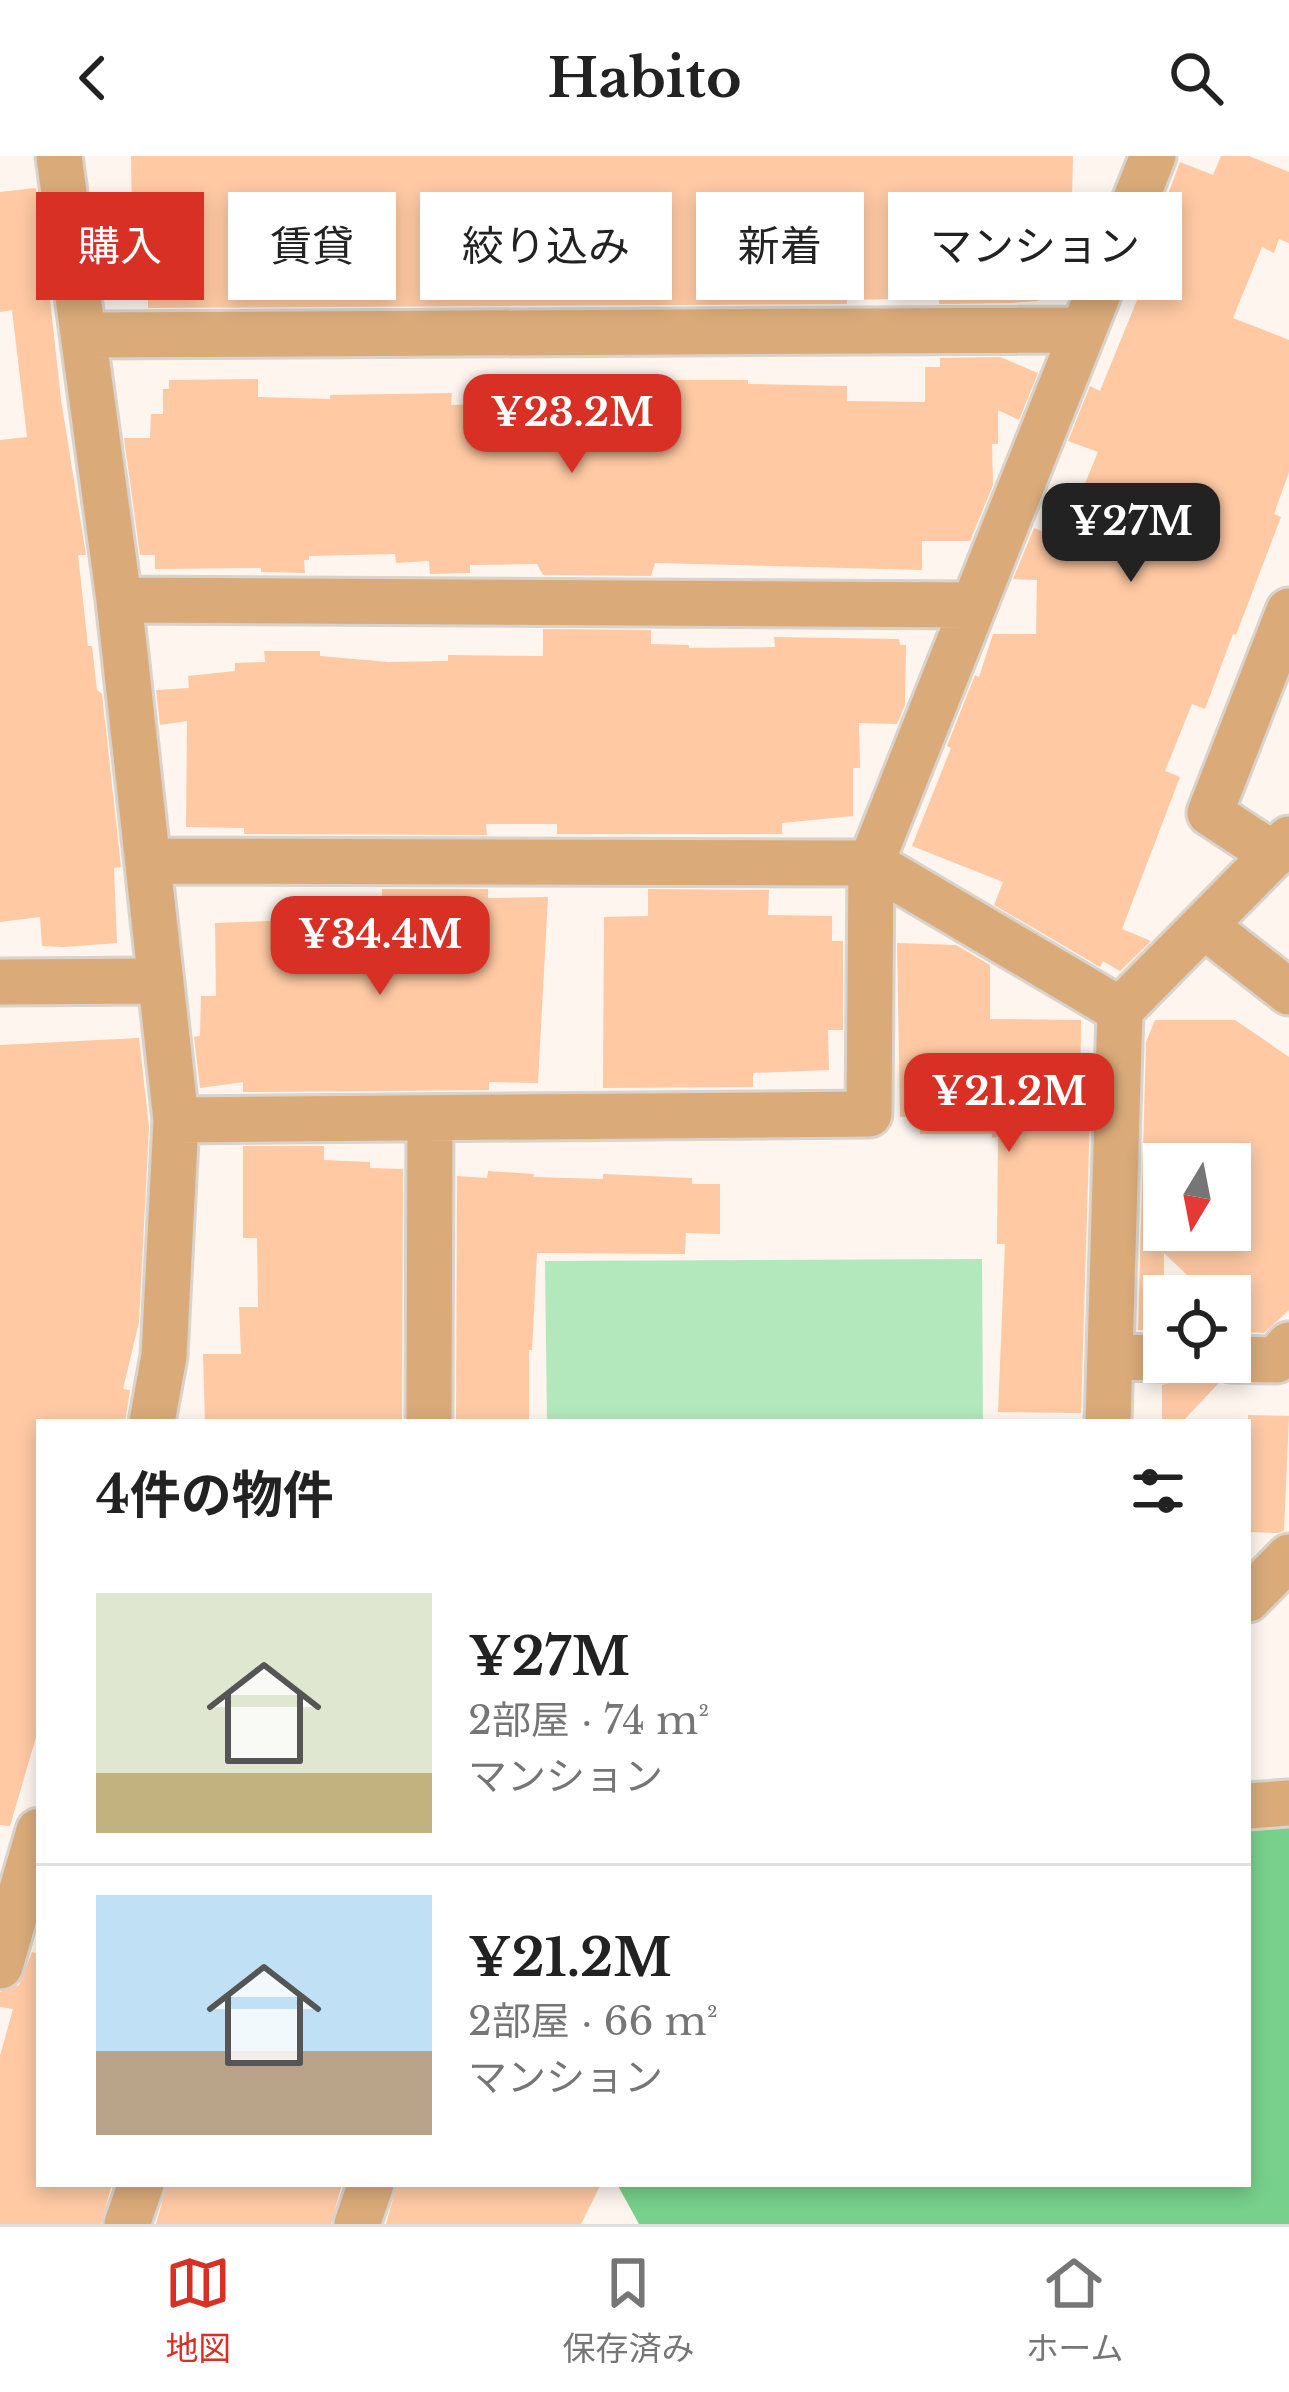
<!DOCTYPE html>
<html lang="ja">
<head>
<meta charset="utf-8">
<style>
	:root { --surface:#fff; --page:#f6f6f6; --text:#222; --muted:#767676; --line:#e0e0e0; --accent:#d93025 }
	body { margin:0; font-family:"Libre Baskerville","Noto Sans JP",serif; background:var(--page); color:var(--text); height:100vh; display:flex; flex-direction:column; font-size:45px; white-space:nowrap }
	* { box-sizing:border-box; margin:0 }
	p { font-size:39px; color:var(--muted) }
	.icon { flex:none; width:66px; height:66px; fill:none; stroke:currentColor; stroke-width:2; stroke-linecap:round; stroke-linejoin:round }
	.map { position:relative; flex:1; overflow:hidden }
	.details { position:absolute; left:36px; top:1263px; width:1215px; height:768px; display:flex; flex-direction:column; background:var(--surface); border-radius:0px; box-shadow:0 6px 18px #0003 }
	.details>* { flex:none }
	.top-card { position:absolute; left:36px; top:36px; width:1218px; height:108px; display:flex; gap:24px }
	.needle { width:78px; rotate:190deg }
	.buttons { position:absolute; left:1143px; top:987px; display:grid; gap:24px }
	.buttons a { display:grid; place-items:center; width:108px; height:108px; border-radius:0px; background:var(--surface); box-shadow:0 6px 18px #0003; font-size:60px }
	.price { position:absolute; translate:-50% -102px; padding:0 27px; border-radius:24px; background:var(--accent); color:#fff; font-size:39px; line-height:78px; filter:drop-shadow(0 3px 6px #0008) }
	.price::after { content:''; position:absolute; left:50%; top:72px; width:36px; height:27px; margin-left:-18px; background:inherit; clip-path:polygon(0 0,100% 0,50% 100%) }
	.price.active { background:#222; color:#fff }
	ul { padding:0; list-style:none }
	li { display:flex; align-items:center; gap:36px; height:300px; padding:0 60px }
	li+li { border-top:3px solid var(--line) }
	li span { display:grid; place-items:center; flex:none; width:336px; height:240px; border-radius:0px; color:#555 }
	li>.icon { margin-inline-start:auto }
	span .icon { width:144px; height:144px; fill:#fffc; stroke-width:1 }
	li b { font-size:51px }
	h2 { display:flex; justify-content:space-between; align-items:center; height:144px; padding:0 60px; font-size:51px }
	.chip { padding:0 42px; border-radius:0px; background:var(--surface); box-shadow:0 6px 18px #0003; font-size:42px; line-height:108px }
	.chip.active { background:var(--accent); color:#fff }
	header { display:flex; justify-content:space-between; align-items:center; height:156px; padding:0 60px; background:var(--surface); font-size:54px; font-weight:700 }
	.tabs { display:flex; justify-content:space-around; align-items:center; height:168px; border-top:3px solid var(--line); background:var(--surface); font-size:33px; color:var(--muted) }
	.tabs a { display:grid; justify-items:center; gap:6px }
	.tabs .active { color:var(--accent) }
	.map>svg:first-child { display:block }
	.green { fill:#b3e7bc }
	.forest { fill:#77d08b }
	.building { fill:#fec9a3; fill-rule:evenodd }
	.lines { fill:none; stroke-linecap:round; stroke-linejoin:round }
	.minor-casing { stroke:#dad3cc; stroke-width:51 }
	.minor { stroke:#daab79; stroke-width:45 }
</style>
</head>
<body>
<header><svg class="icon" aria-label="back" viewBox="0 0 24 24"><path d="M15 5l-7 7 7 7"/></svg>Habito<svg class="icon" aria-label="search" viewBox="0 0 24 24"><circle cx="10" cy="10" r="6"/><path d="M15 15l6 6"/></svg></header>
<div class="map">
<svg width="1289" height="2068" viewBox="0 0 1289 2068">
	<rect width="100%" height="100%" fill="#fdf5ee"/>
	<!-- green -->
	<path class="green" d="M982,1103L983,1266H547L545,1105Z"/>
	<!-- forest -->
	<path class="forest" d="M1289,1661V2068H639L617,2028H1248V1667Z"/>
	<!-- building -->
	<path class="building" d="M131,0H1073L1070,128L1050,127V132H1038V145L1010,147L939,148V142L847,144V148L148,152V143H112V86H125L124,57H132Z
		M1221,0H1249L1289,16V87L1279,83L1274,97L1262,91L1233,162L1289,184V316L1274,358L1281,361L1236,479L1233,478L1205,553L1192,548L1165,615L1180,621L1122,773L1151,785L1120,815L1103,805L1100,811L994,749L1003,726L912,690L951,592L947,590L975,519L979,521L993,478H1036L1037,424L1013,423L1034,372L1062,383L1098,296L1068,285L1090,230L1100,235L1171,61L1161,57L1180,6L1213,19Z
		M36,32L45,135L49,134L61,244L86,399H78L88,490H92L97,534L102,538L121,711L114,712L117,787L64,791L42,790L40,761L0,766V284L27,281L12,154L0,156V36Z
		M1000,201L1038,217L1019,264L998,254V288H992L993,329L970,385H922V414L655,407L651,420L543,419L537,408L470,409V417L430,418L429,405L396,407L395,398L309,400V404H304L305,417L261,416V412L155,413V399H140L124,282H150L151,258H163V233H169V224L258,223V241L330,243V239L452,237L451,249L628,242L627,224H748V228L847,230V245L925,246V211H940V202Z
		M543,473L651,474V488L689,489V492L775,491L774,481L899,483L900,489H906L905,549L897,568L859,567L860,612H853V660L782,667V678H557V668H486L487,679L244,678V672L186,671L187,565L160,569L156,534L189,532L188,520L235,515V507L265,506L264,495H320V500L388,506L448,505V499L543,500Z
		M382,733H488V742L548,741L538,927L489,926V934L243,936V926L200,932L194,881L200,880L201,840H216L215,767L381,761Z
		M648,733L769,734L768,759L832,760V785H843V874H828L829,914L753,917V931L603,932L604,761L648,760Z
		M897,787L956,789L990,809V863L1081,864L1080,972L1090,959L1081,1257L998,1256L1005,1088H997L998,981L992,982V978H920V960L900,961Z
		M1155,864H1235L1289,901V1154L1264,1177L1247,1176L1230,1160V1140H1209L1164,1097V1175L1138,1174L1146,886ZM1164,1008H1230V1074H1164Z
		M139,882L149,971L139,1166L123,1233L130,1234L125,1266H39V1571L10,1670L0,1669V889Z
		M243,990H324V1004L370,1006V1012L403,1013L402,1266H205L203,1198H241L239,1151H258L257,1082H243Z
		M488,1015L534,1018L533,1021L603,1023V1018L692,1022V1028H720V1078L686,1077L685,1098L537,1097L532,1194H529V1266H456L457,1020L487,1022Z
		M1179,1224L1219,1227L1182,1266H1162V1229Z
		M1248,1259L1289,1260L1284,1375L1278,1377L1248,1376Z
		M32,1796L39,1798V2028H112L101,2068H0V1900L13,1853L0,1851V1836L19,1829Z
		M167,2028H342L331,2068H156Z
		M397,2028H601L581,2068H386Z"/>
	<g class="lines">
		<!-- minor casing -->
		<g class="minor-casing">
			<path id="minor" d="M59,0L119,444L176,964L164,1200L152,1266
				M84,179L1083,174
				M119,444L972,449
				M1274,699L1210,657L1289,455
				M149,705L871,707L1120,854L1108,1266
				M1206,771L1289,836
				M0,826L158,825
				M1120,854L1289,683
				M176,964L869,958L871,707L1153,0
				M1110,1201L1164,1202
				M1230,1203L1276,1204L1289,1189
				M429,1266L430,962
				M1248,1443L1289,1401
				M1248,1650L1289,1647
				M0,1810L39,1675
				M127,2068L141,2028
				M357,2068L371,2028"/>
		</g>
		<!-- minor -->
		<use href="#minor" class="minor"/>
	</g>
</svg>
<div class="buttons">
<a><svg class="needle" viewBox="-14 -14 28 28"><path d="M0-13l5 13h-10z" fill="#e53935"/><path d="M0 13l5-13h-10z" fill="#767676"/></svg></a>
<a><svg class="icon" aria-label="locate" viewBox="0 0 24 24"><circle cx="12" cy="12" r="6"/><path d="M12 2v4M12 18v4M2 12h4M18 12h4"/></svg></a>
</div>
<b class="price" style="left:572px;top:320px">¥23.2M</b>
<b class="price active" style="left:1131px;top:429px">¥27M</b>
<b class="price" style="left:380px;top:842px">¥34.4M</b>
<b class="price" style="left:1009px;top:999px">¥21.2M</b>
<div class="top-card">
<a class="chip active">購入</a>
<a class="chip">賃貸</a>
<a class="chip">絞り込み</a>
<a class="chip">新着</a>
<a class="chip">マンション</a>
</div>
<section class="details">
<h2>4件の物件<svg class="icon" aria-label="filters" viewBox="0 0 24 24"><path d="M4 7h16M4 17h16"/><circle cx="9" cy="7" r="2"/><circle cx="15" cy="17" r="2"/></svg></h2>
<ul>
<li><span style="background:linear-gradient(#dfe7d0 75%,#c2b280 0)"><svg class="icon" aria-label="home" viewBox="0 0 24 24"><path d="M3 11l9-7 9 7M6 9v11h12V9"/></svg></span><div><b>¥27M</b><p>2部屋 · 74 m²</p><p>マンション</p></div></li>
<li><span style="background:linear-gradient(#bfe0f5 65%,#b9a48a 0)"><svg class="icon" aria-label="home" viewBox="0 0 24 24"><path d="M3 11l9-7 9 7M6 9v11h12V9"/></svg></span><div><b>¥21.2M</b><p>2部屋 · 66 m²</p><p>マンション</p></div></li>
</ul>
</section>
</div>
<nav class="tabs">
<a class="active"><svg class="icon" aria-label="map" viewBox="0 0 24 24"><path d="M3 6l6-2 6 2 6-2v14l-6 2-6-2-6 2zM9 4v14M15 6v14"/></svg>地図</a>
<a><svg class="icon" aria-label="saved" viewBox="0 0 24 24"><path d="M7 4h10v16l-5-4-5 4z"/></svg>保存済み</a>
<a><svg class="icon" aria-label="home" viewBox="0 0 24 24"><path d="M3 11l9-7 9 7M6 9v11h12V9"/></svg>ホーム</a>
</nav>
</body>
</html>
